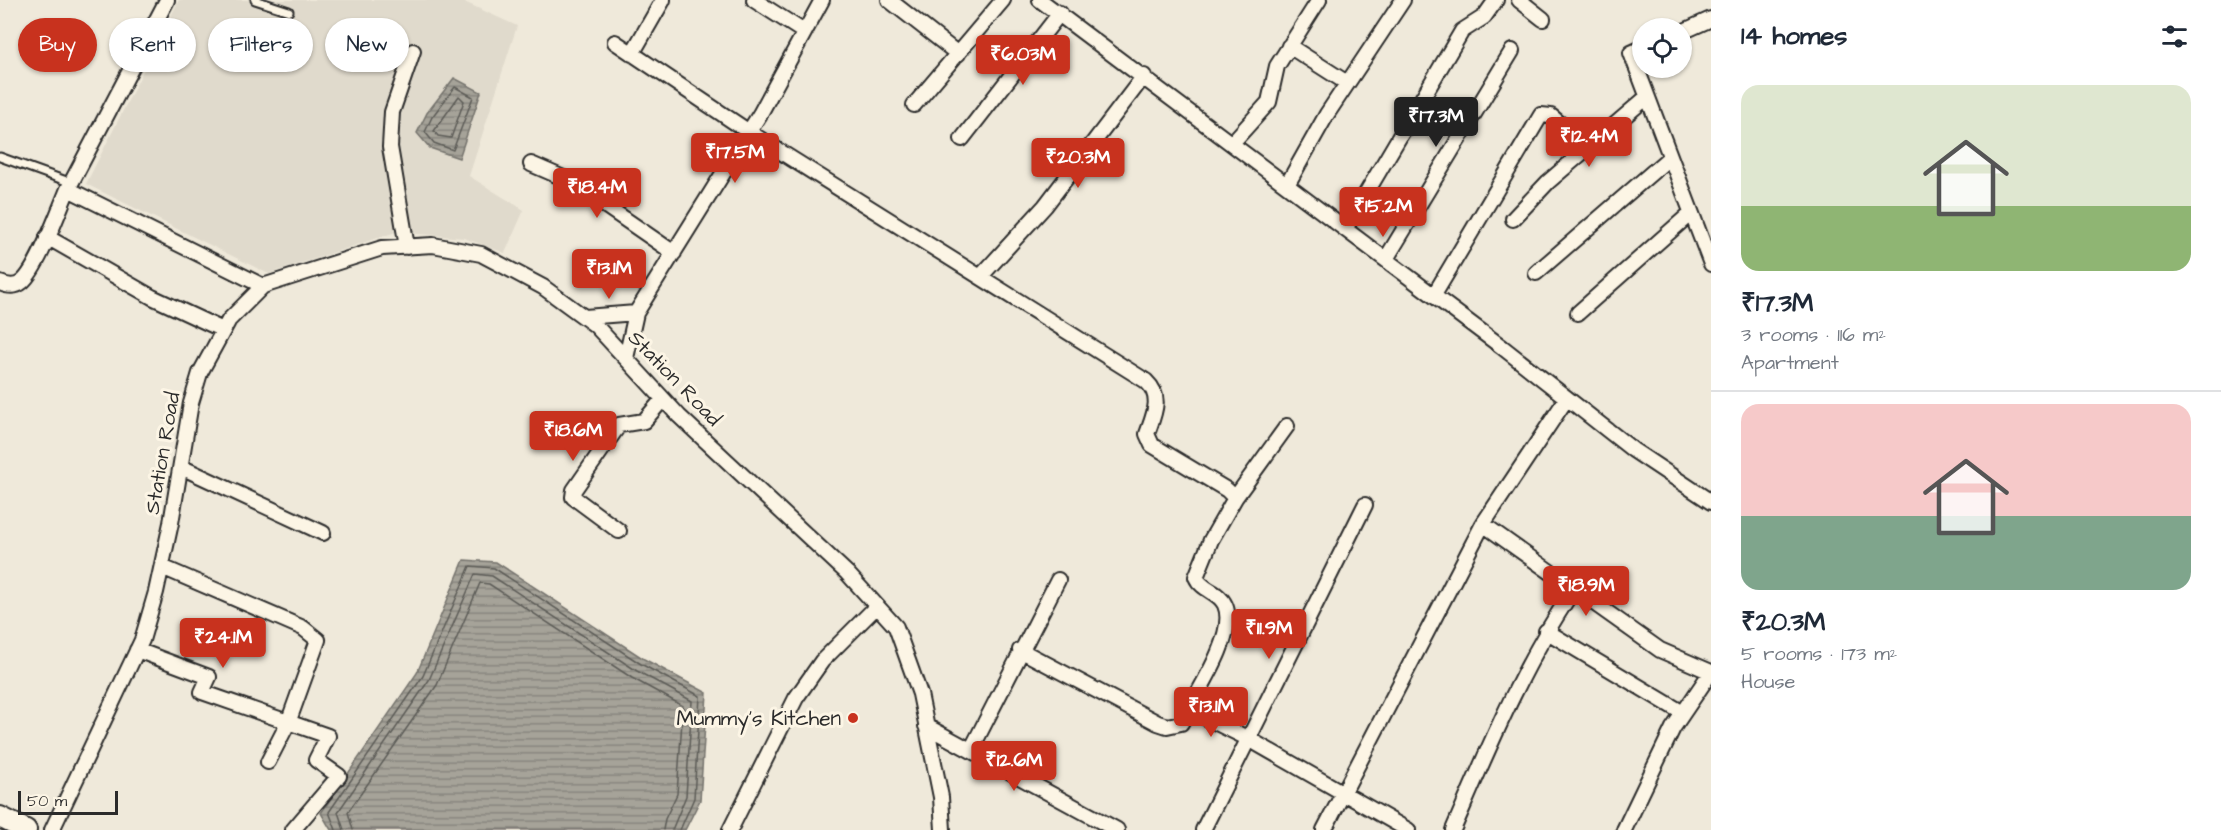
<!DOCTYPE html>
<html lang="en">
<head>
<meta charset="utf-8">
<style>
	:root { --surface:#fff; --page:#f2f2f3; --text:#1f2937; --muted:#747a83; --line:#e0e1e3; --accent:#c8321e }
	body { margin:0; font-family:"Architects Daughter",sans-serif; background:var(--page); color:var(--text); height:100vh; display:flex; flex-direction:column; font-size:22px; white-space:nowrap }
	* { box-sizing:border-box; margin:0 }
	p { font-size:20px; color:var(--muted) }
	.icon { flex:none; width:33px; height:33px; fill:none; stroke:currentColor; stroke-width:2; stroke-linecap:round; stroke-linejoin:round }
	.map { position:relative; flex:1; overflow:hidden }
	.panel { display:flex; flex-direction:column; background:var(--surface); width:510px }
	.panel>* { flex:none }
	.top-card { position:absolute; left:18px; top:18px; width:570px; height:54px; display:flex; gap:12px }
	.buttons { position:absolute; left:1632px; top:18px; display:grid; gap:12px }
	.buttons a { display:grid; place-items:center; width:60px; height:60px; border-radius:50%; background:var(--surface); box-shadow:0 2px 4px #0004; font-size:30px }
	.scale { position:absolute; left:18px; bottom:15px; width:100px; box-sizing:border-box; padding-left:6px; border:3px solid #2b2b2b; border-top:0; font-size:16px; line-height:21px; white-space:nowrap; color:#2b2b2b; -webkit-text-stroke:4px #fcf5e5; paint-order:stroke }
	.price { position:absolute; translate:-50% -51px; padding:0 14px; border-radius:6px; background:var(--accent); color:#fff; font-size:20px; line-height:39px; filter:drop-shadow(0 2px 3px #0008) }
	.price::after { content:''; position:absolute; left:50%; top:36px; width:18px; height:14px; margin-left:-9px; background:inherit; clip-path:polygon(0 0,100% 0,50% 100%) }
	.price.on { background:#222; color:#fff }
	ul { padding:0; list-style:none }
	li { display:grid; align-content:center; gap:12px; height:318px; padding:0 30px }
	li+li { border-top:2px solid var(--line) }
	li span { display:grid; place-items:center; height:186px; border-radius:18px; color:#555 }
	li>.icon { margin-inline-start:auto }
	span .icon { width:108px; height:108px; fill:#fffc; stroke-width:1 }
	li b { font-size:26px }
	h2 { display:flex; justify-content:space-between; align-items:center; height:72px; padding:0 30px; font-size:26px }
	.tag { padding:0 21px; border-radius:27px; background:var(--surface); box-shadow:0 2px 4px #0004; font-size:21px; line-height:54px }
	.tag.on { background:var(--accent); color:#fff }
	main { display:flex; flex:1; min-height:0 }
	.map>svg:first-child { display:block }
	.built { fill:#e0dacc }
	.water { fill:url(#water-rules); stroke:#75736d; stroke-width:1.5 }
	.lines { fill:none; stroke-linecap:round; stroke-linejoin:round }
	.shore { stroke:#5c5b57; stroke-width:1.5 }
	.lane-casing { stroke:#2b2b2b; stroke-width:11 }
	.street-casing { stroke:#2b2b2b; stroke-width:18 }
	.secondary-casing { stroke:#2b2b2b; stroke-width:24 }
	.lane { stroke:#fcf5e5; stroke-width:7 }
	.street { stroke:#fcf5e5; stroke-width:14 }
	.secondary { stroke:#fcf5e5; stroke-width:20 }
	.poi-dot { fill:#c8321e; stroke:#fcf5e5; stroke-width:2 }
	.labels { text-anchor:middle; stroke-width:6; stroke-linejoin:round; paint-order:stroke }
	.street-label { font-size:21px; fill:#2b2b2b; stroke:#fcf5e5 }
	.poi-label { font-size:21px; fill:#2b2b2b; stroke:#fcf5e5; text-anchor:end }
</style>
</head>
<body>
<main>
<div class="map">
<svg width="1711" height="830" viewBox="0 0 1711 830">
	<defs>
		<pattern id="water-rules" width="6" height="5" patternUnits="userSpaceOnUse" patternTransform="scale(1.5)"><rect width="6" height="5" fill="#a6a399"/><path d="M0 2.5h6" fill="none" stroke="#87857d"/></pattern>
	</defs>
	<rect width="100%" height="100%" fill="#efe9da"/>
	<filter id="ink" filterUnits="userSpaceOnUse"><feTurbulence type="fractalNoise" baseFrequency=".0167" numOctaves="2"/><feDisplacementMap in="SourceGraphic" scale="12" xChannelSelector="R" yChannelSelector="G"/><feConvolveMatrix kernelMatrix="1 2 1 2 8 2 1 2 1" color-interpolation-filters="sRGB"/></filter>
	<g filter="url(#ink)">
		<!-- built -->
		<path class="built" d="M179,0H460L517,26L469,176L524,210L505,253L464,238L396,232L269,274L86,184Z"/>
		<!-- water -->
		<path class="water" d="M454,78L481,92L459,158L430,148L417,133L427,113Z
			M464,560L496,562L644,659L707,693L700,800L685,830H331L321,813L417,673Z"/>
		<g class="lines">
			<!-- shore -->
			<path class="shore" d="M455,87L473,97L453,150L434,143L425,132L432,117Z
				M459,96L464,101L451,138L438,136L434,131Z
				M336,830L329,812L423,676L470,566L494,568L641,664L700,696L694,798L680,830
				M344,830L338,812L429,680L475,574L492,576L637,671L692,701L686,796L672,830
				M353,830L348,812L437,685L480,583L489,584L632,678L683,706L677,794L665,819L663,830"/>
			<!-- lane casing -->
			<g class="lane-casing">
				<path id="lane" d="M255,0L289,11
					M0,157L72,183"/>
			</g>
			<!-- street casing -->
			<g class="street-casing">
				<path id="street" d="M167,0L68,189L263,286
					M754,0L804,32
					M889,0L958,54
					M1040,0L1502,347L1633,450L1711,502
					M1519,0L1543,19
					M1682,32L1711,19
					M615,42L749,132L1146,381C1163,397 1154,414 1147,434L1152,445L1227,490L1235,498L1211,540L1196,577C1202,591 1219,591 1225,605C1238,634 1195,696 1181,723L1167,726L1158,723L1020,650
					M1289,46L1347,83
					M1642,48L1631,53L1711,264
					M632,54L663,0
					M914,105L1003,0
					M962,139L1060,13
					M1232,143L1269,102L1277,66L1319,0
					M531,164L568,180L674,253
					M1287,185L1327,114L1403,0
					M1513,219L1548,182L1647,97
					M1345,229L1462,31L1484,17L1496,0
					M47,237L152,297L223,330
					M407,247L390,147L392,112L413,51
					M1386,259L1512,51
					M1536,273L1670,157
					M981,276L1045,206L1144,76
					M0,283C7,286 15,288 22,282C38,269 59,210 68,189
					M1434,295L1541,115L1551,116L1589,148
					M1578,313L1691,213
					M585,317L636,313
					M626,358L636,313L760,114L822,0
					M181,467L323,533
					M1235,498L1287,426
					M1483,524L1660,650L1711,672
					M619,531L573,497L574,490L619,425L644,421L663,399
					M162,567L303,628L318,640L288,723L268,762
					M1546,631L1683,713
					M137,650L209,677L202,692L328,736L316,760L339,776L293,830
					M1188,709L1247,738L1408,830
					M926,726L1117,830
					M971,750L1058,580
					M52,830L142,640L156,592L171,523L191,403L200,373L229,320L263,286L382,248L433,245L481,254L543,287L595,325L679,416L847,573L896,627L920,694L941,797L943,830
					M730,830L796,698L822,661L877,606
					M1203,830L1365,505
					M1324,830L1483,524L1567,398
					M1453,830C1489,747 1523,664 1574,589
					M1624,830L1673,728L1711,672"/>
			</g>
			<!-- secondary casing -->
			<g class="secondary-casing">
				<path id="secondary" d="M0,817L26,830"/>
			</g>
			<!-- lane -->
			<use href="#lane" class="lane"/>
			<!-- street -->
			<use href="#street" class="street"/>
			<!-- secondary -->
			<use href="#secondary" class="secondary"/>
		</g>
	</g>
	<!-- markers -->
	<circle class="poi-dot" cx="853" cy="718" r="6"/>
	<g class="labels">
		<!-- street labels -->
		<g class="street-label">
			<text transform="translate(675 378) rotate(46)" y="7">Station Road</text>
			<text transform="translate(162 453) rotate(-80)" y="7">Station Road</text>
		</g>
		<!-- poi labels -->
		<g class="poi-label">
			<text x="841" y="725">Mummy's Kitchen</text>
		</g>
	</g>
</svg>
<div class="buttons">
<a><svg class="icon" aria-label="locate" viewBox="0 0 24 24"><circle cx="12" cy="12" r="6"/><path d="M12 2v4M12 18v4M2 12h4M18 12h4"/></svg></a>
</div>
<div class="scale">50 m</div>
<b class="price" style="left:1023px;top:86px">₹6.03M</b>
<b class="price on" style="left:1436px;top:148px">₹17.3M</b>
<b class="price" style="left:1589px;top:168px">₹12.4M</b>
<b class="price" style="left:735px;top:184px">₹17.5M</b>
<b class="price" style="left:1078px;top:189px">₹20.3M</b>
<b class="price" style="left:597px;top:219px">₹18.4M</b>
<b class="price" style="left:1383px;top:238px">₹15.2M</b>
<b class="price" style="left:609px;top:300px">₹13.1M</b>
<b class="price" style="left:573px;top:462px">₹18.6M</b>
<b class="price" style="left:1586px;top:617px">₹18.9M</b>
<b class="price" style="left:1269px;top:660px">₹11.9M</b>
<b class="price" style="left:223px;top:669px">₹24.1M</b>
<b class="price" style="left:1211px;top:738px">₹13.1M</b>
<b class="price" style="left:1014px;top:792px">₹12.6M</b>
<div class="top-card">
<a class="tag on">Buy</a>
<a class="tag">Rent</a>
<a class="tag">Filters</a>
<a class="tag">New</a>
</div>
</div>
<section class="panel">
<h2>14 homes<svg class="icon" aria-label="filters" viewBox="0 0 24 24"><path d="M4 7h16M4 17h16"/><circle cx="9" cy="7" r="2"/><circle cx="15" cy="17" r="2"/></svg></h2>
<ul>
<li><span style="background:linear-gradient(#dfe7d0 65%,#8fb573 0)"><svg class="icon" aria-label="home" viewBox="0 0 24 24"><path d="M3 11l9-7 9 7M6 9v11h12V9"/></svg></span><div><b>₹17.3M</b><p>3 rooms · 116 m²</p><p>Apartment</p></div></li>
<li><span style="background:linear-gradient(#f6c9c9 60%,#7fa58c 0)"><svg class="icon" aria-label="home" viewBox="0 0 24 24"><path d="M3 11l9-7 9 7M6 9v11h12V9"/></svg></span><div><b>₹20.3M</b><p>5 rooms · 173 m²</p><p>House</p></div></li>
</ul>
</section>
</main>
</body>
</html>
